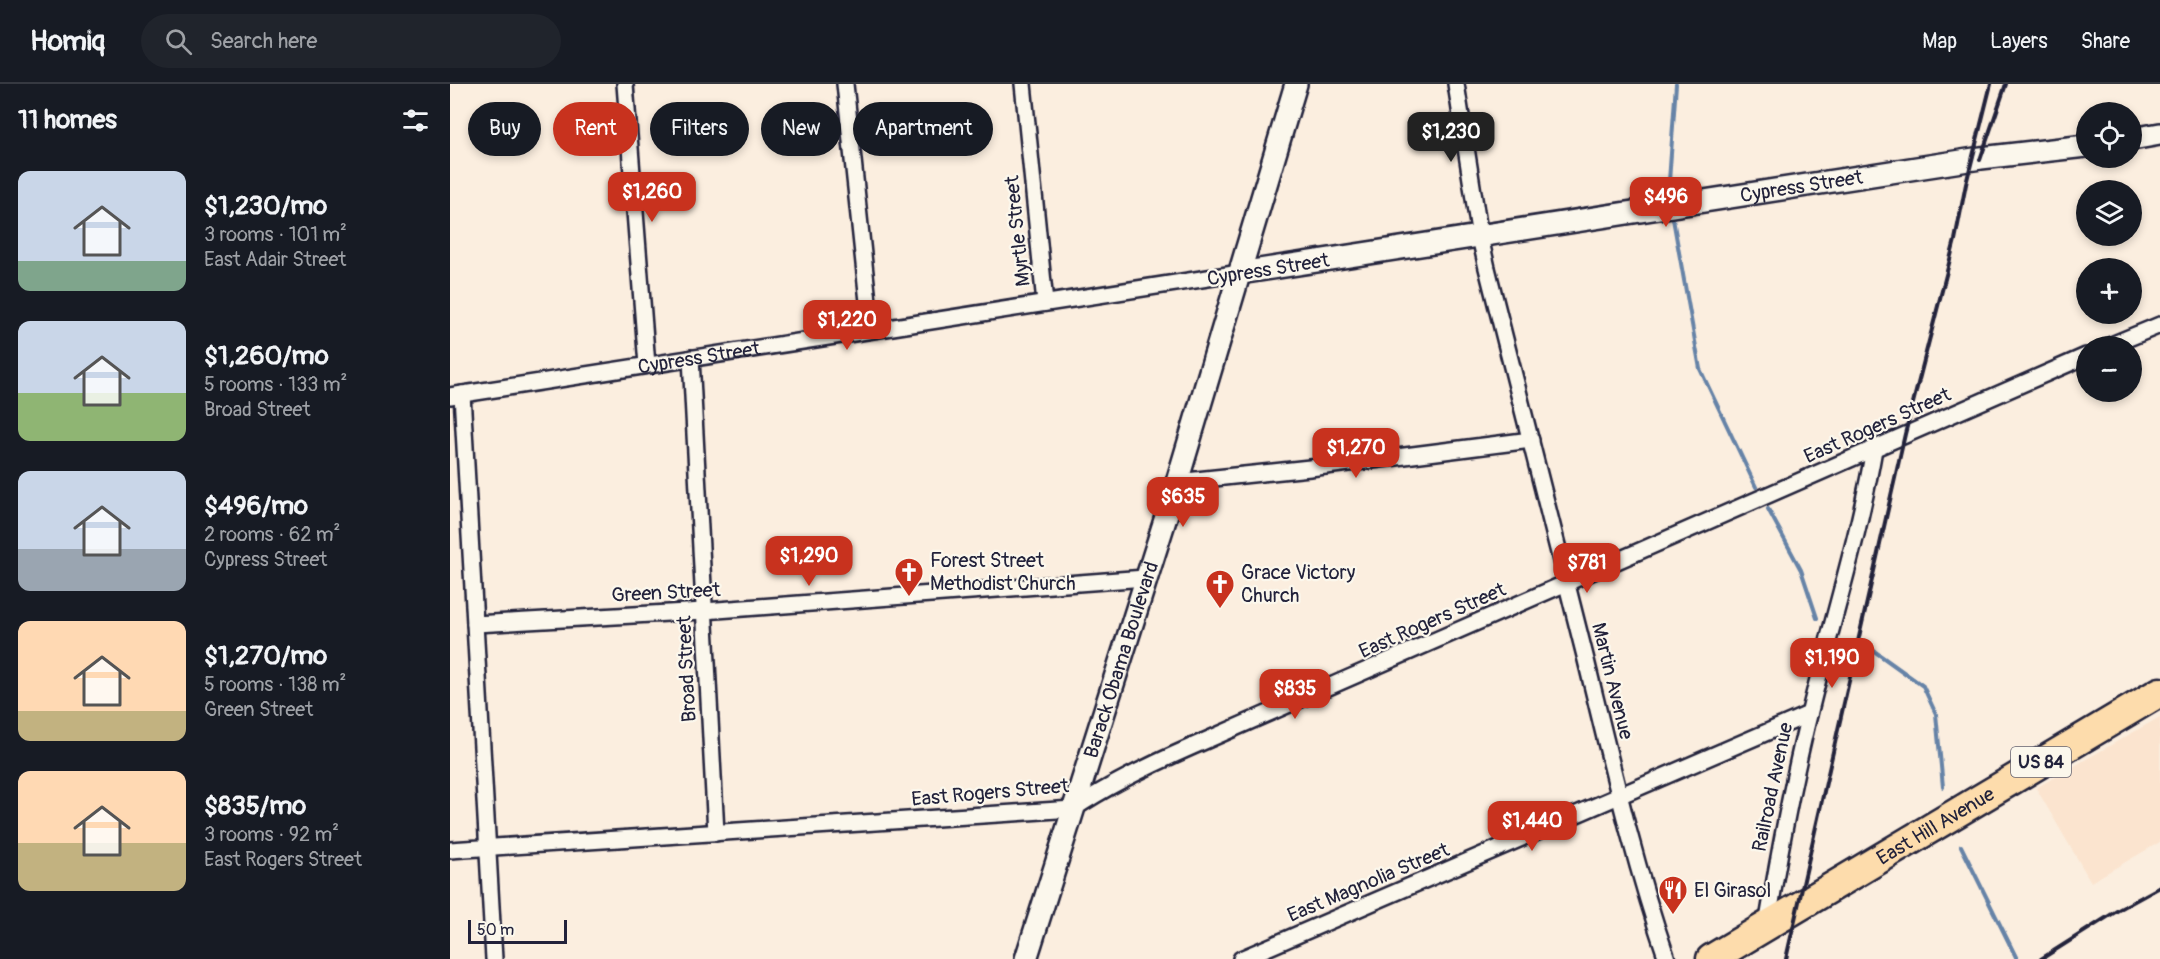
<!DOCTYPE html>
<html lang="en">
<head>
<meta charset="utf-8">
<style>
	:root { --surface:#171b24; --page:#20242c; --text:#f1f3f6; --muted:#9ea1a6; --line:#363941; --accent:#c8321e }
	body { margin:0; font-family:Pangolin,sans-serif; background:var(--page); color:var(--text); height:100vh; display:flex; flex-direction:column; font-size:22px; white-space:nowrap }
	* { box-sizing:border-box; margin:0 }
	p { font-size:20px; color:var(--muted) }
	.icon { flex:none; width:33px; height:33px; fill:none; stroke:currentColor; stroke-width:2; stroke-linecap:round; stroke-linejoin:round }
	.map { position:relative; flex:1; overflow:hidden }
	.drawer { display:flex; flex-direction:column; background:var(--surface); width:450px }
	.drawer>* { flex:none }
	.top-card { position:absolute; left:18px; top:18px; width:570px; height:54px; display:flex; gap:12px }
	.buttons { position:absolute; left:1626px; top:18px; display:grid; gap:12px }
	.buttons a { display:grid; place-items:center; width:66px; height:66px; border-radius:50%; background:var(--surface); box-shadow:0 3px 9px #0003; font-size:30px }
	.scale { position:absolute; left:18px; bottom:15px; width:99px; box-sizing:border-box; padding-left:6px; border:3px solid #22223b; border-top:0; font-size:16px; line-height:21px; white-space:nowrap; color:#22223b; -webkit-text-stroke:4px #fbf7ec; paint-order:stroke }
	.price { position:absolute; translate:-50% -51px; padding:0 14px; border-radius:12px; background:var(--accent); color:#fff; font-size:20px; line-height:39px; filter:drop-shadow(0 2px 3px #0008) }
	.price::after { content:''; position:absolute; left:50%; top:36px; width:18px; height:14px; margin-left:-9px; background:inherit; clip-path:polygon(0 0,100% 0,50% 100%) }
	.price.selected { background:#222; color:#fff }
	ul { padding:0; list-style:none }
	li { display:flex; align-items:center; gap:18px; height:150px; padding:0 18px }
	li span { display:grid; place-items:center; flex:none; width:168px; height:120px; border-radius:12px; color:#555 }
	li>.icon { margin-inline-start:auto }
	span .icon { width:72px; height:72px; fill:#fffc; stroke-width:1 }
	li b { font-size:26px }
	h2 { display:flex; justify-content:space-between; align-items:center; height:72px; padding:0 18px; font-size:26px }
	.tag { padding:0 21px; border-radius:27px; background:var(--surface); box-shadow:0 3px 9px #0003; font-size:21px; line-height:54px }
	.tag.selected { background:var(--accent); color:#fff }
	header { display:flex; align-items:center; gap:36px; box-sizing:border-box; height:84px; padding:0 30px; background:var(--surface); border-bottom:2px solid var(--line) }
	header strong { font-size:28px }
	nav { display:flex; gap:33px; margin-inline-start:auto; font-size:21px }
	.search { width:420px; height:54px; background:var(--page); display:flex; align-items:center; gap:15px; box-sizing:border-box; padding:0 21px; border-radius:33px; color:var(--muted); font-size:22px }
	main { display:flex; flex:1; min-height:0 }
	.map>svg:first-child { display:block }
	.built { fill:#fbe4cf }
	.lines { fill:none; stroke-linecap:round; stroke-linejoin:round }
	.stream { stroke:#6683a7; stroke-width:4 }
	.street-casing { stroke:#22223b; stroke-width:20 }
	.secondary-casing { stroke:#22223b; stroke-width:26 }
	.highway-casing { stroke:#22223b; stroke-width:33 }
	.street { stroke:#fbf7ec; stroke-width:15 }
	.secondary { stroke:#fbf7ec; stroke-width:21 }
	.highway { stroke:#fddcac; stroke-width:28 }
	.rail { stroke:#22223b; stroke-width:4 }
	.labels { text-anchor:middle; stroke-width:4.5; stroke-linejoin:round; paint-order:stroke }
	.shield { fill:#fbf7ec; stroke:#636270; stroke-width:1.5 }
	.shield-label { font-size:18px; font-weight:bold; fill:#22223b }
	.street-label { font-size:20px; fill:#22223b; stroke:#fbf7ec }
	.poi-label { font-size:20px; fill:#22223b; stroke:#fbf7ec; text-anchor:start }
</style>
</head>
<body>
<header>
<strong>Homiq</strong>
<div class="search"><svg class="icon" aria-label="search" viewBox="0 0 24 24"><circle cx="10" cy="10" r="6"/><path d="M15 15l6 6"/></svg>Search here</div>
<nav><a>Map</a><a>Layers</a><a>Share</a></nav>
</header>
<main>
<section class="drawer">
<h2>11 homes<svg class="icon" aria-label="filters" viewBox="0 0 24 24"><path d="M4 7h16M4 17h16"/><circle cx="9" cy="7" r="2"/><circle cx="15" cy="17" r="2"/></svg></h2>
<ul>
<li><span style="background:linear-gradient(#c9d6e8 75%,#7fa58c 0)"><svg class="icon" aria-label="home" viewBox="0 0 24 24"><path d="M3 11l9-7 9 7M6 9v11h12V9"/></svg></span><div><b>$1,230/mo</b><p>3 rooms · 101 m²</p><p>East Adair Street</p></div></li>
<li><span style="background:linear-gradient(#c9d6e8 60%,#8fb573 0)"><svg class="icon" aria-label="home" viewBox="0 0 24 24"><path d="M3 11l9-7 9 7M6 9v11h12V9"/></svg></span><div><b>$1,260/mo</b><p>5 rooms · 133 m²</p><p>Broad Street</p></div></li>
<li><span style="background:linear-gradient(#c9d6e8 65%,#9aa5b1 0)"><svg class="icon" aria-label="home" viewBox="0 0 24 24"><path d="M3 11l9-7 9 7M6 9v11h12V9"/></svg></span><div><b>$496/mo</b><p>2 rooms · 62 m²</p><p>Cypress Street</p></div></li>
<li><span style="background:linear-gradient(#ffd9b3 75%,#c2b280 0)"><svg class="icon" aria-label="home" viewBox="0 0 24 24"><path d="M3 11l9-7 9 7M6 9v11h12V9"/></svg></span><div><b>$1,270/mo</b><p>5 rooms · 138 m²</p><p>Green Street</p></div></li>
<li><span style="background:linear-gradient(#ffd9b3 60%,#c2b280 0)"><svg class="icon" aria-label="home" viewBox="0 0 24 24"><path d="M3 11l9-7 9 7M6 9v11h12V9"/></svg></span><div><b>$835/mo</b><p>3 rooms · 92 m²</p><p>East Rogers Street</p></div></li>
</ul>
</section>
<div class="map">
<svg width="1710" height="875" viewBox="0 0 1710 875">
	<rect width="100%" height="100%" fill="#fbeedf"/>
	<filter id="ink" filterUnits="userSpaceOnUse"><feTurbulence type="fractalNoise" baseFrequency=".0167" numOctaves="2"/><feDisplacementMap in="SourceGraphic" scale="12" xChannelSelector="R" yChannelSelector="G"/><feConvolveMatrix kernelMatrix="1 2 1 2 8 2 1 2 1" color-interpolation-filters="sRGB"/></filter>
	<g filter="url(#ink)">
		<!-- built -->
		<path class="built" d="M1710,633V758L1641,798L1586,704Z"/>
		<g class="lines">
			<!-- stream -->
			<path class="stream" d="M1218,111L1226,0
				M1223,135L1250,285L1306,403
				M1318,425L1351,486L1367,534
				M1424,567L1473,602L1486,630L1493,703
				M1511,762L1567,875"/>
			<!-- street casing -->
			<g class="street-casing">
				<g id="street">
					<path d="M175,0L197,281"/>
					<path d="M395,0L421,246"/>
					<path d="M573,0L595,219"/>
					<path d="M1006,0L1030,153L1037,184C1070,313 1103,442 1135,572C1160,674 1183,776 1217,875"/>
					<path d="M1659,262L1710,241"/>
					<path d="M241,274L266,749"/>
					<path d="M12,310L44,875"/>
					<path id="s1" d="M0,312L790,189"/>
					<path d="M727,398L860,384L1081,356"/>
					<path d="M25,540L254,527L695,494"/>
					<path d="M0,766L623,725C660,700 700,681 741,663L1636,272"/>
					<path d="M1317,842C1329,770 1342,698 1360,627C1381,540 1409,453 1424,365"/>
					<path d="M791,875L1359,630"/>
				</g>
			</g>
			<!-- secondary casing -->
			<g class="secondary-casing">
				<g id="secondary">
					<path d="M1682,55L1710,50"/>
					<path id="s2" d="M790,189L1531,74L1636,62"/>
					<path id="s3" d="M576,875L727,398L846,0"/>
				</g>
			</g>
			<!-- highway casing -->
			<g class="highway-casing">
				<g id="highway">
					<path id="s4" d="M1261,875L1710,608"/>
				</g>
			</g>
			<!-- street -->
			<use href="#street" class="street"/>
			<!-- secondary -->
			<use href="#secondary" class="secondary"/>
			<!-- highway -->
			<use href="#highway" class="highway"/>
			<!-- rail -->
			<path class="rail" d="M1530,76L1556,0
				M1336,875L1455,350L1505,156L1516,100L1541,0
				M1591,875L1670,825L1710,803"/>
		</g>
	</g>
	<!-- icons -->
	<defs>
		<g id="church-pin" transform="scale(1.5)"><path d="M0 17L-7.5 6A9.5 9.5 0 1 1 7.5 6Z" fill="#c8321e" stroke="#fbf7ec"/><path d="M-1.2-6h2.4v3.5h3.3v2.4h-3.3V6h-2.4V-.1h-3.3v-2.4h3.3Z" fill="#fff"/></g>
		<g id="restaurant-pin" transform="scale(1.5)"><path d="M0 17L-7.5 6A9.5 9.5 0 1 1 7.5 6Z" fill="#c8321e" stroke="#fbf7ec"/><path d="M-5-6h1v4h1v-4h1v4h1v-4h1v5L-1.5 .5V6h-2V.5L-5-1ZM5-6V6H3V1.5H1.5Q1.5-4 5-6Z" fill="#fff"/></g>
	</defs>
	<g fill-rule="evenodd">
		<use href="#church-pin" x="459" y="488"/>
		<use href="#church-pin" x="770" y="500"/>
		<use href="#restaurant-pin" x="1223" y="806"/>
	</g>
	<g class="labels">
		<!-- shield labels -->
		<rect class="shield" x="1561" y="663" width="60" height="30" rx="4.5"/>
		<g class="shield-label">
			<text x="1591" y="684">US 84</text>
		</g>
		<!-- street labels -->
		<g class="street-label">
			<text dy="7" stroke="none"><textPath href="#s2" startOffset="568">Cypress Street</textPath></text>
			<text transform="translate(567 147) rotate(-96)" y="7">Myrtle Street</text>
			<text transform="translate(818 185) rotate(-9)" y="7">Cypress Street</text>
			<text dy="7" stroke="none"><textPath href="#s1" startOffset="252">Cypress Street</textPath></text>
			<text transform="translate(1427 341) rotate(-24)" y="7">East Rogers Street</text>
			<text transform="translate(216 508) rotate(-3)" y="7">Green Street</text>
			<text transform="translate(982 536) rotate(-24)" y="7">East Rogers Street</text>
			<text dy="7" stroke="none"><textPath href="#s3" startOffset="314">Barack Obama Boulevard</textPath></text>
			<text transform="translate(236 585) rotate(-93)" y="7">Broad Street</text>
			<text transform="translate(1163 597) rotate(76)" y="7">Martin Avenue</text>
			<text transform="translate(1322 703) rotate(-78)" y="7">Railroad Avenue</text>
			<text transform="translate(540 708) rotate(-5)" y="7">East Rogers Street</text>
			<text dy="7" stroke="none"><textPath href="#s4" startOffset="261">East Hill Avenue</textPath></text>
			<text transform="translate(918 798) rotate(-23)" y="7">East Magnolia Street</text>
		</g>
		<!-- poi labels -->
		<g class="poi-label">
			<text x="480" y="483">Forest Street<tspan x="480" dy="23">Methodist Church</tspan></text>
			<text x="791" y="495">Grace Victory<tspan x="791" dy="23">Church</tspan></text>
			<text x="1244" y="813">El Girasol</text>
		</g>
	</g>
</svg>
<div class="buttons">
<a><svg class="icon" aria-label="locate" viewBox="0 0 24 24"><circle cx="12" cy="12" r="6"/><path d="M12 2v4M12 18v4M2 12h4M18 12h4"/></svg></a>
<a><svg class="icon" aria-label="layers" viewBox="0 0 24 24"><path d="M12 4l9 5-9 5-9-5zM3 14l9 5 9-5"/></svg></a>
<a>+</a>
<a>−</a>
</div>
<div class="scale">50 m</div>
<b class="price selected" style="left:1001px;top:79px">$1,230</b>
<b class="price" style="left:202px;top:139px">$1,260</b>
<b class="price" style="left:1216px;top:144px">$496</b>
<b class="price" style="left:397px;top:267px">$1,220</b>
<b class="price" style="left:906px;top:395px">$1,270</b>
<b class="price" style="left:733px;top:444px">$635</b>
<b class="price" style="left:359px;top:503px">$1,290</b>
<b class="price" style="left:1137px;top:510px">$781</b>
<b class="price" style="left:1382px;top:605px">$1,190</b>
<b class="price" style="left:845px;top:636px">$835</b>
<b class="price" style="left:1082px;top:768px">$1,440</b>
<div class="top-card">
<a class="tag">Buy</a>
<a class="tag selected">Rent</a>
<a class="tag">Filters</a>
<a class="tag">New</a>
<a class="tag">Apartment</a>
</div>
</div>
</main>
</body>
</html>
